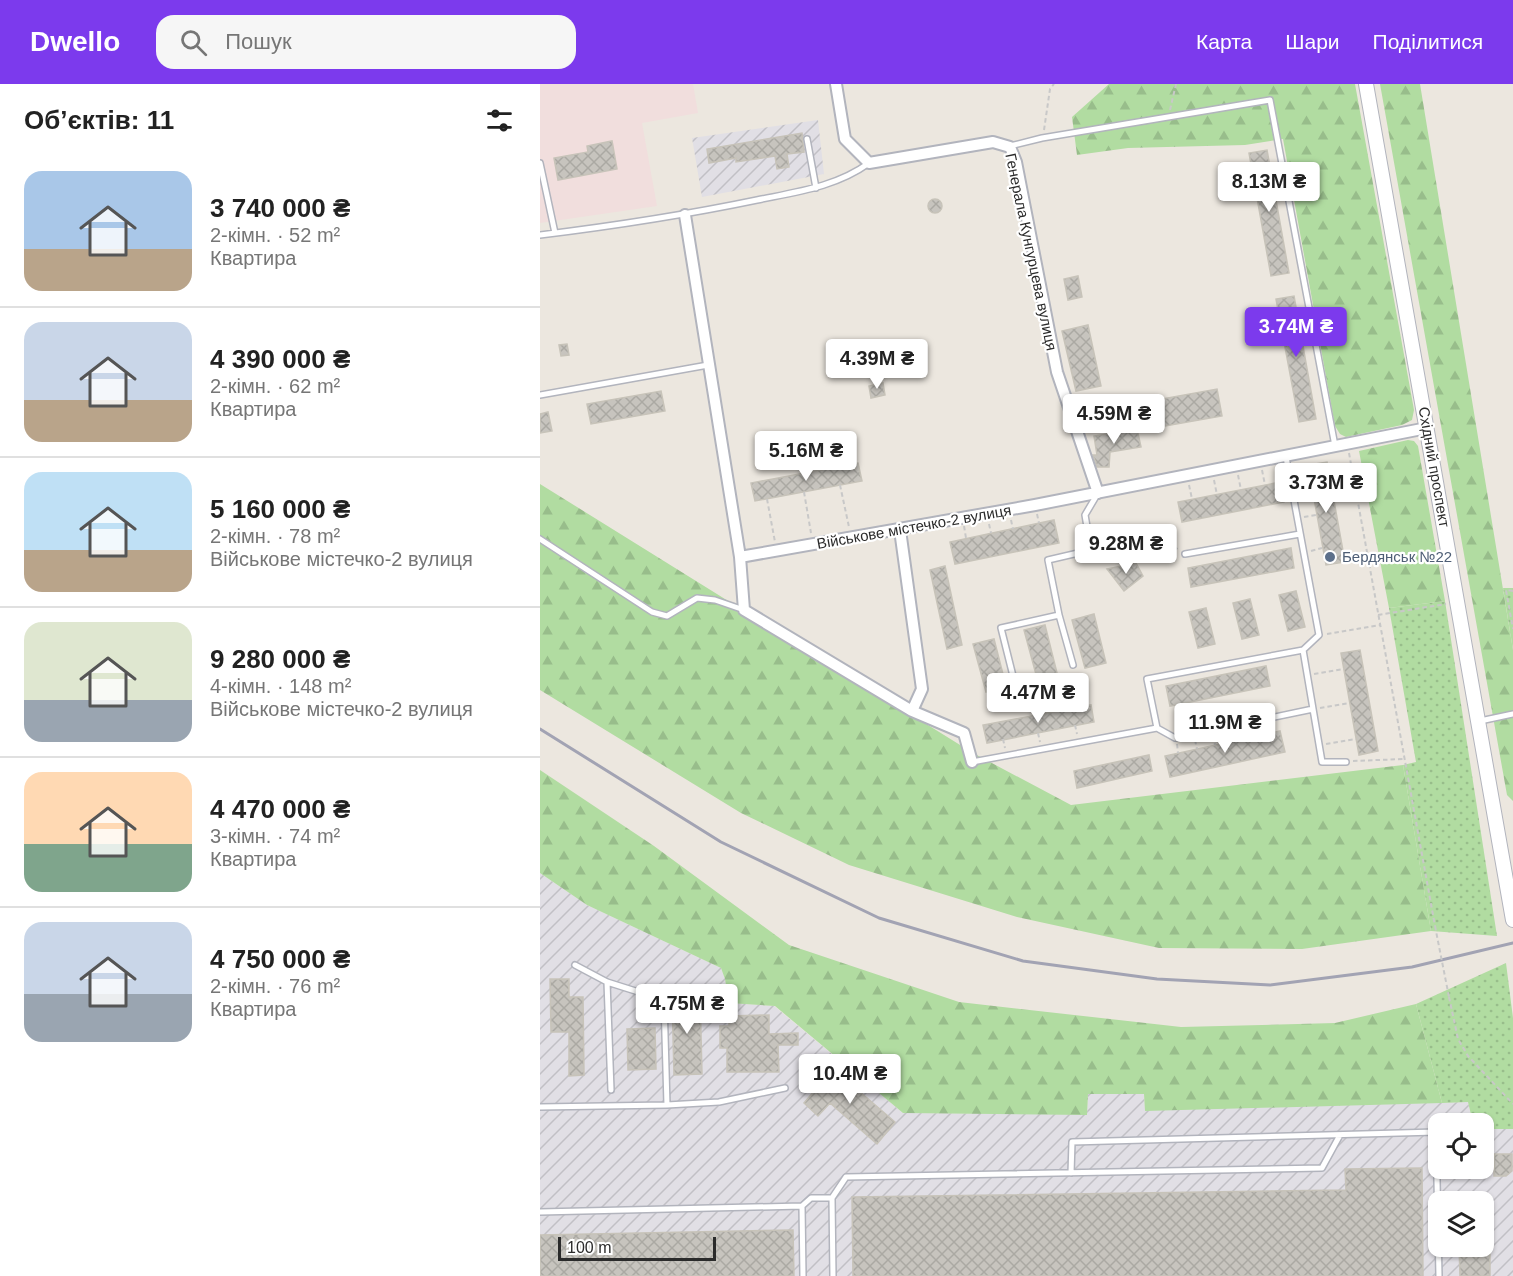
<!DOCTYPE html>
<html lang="uk">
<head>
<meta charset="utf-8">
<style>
	:root { --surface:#fff; --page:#f6f6f6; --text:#222; --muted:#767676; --line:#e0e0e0; --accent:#7c3aed }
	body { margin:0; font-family:Helvetica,sans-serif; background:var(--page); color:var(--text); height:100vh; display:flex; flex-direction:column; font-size:22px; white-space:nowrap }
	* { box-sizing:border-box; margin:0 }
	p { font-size:20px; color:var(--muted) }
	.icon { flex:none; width:33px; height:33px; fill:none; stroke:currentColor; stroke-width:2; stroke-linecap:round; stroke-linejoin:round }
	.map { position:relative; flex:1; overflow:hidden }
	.drawer { display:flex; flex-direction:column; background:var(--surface); width:540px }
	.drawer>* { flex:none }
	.fabs { position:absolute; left:888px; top:1029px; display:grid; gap:12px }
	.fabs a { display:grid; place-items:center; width:66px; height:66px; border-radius:12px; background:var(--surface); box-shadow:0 2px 4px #0004; font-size:30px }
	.scale { position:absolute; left:18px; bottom:15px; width:158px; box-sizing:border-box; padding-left:6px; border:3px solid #2b2b2b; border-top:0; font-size:16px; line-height:21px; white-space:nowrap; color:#2b2b2b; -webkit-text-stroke:4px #fff; paint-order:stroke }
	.price { position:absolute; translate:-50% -51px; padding:0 14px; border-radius:6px; background:#fff; color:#222; font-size:20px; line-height:39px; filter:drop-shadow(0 2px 3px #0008) }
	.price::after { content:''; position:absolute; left:50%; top:36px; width:18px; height:14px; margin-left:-9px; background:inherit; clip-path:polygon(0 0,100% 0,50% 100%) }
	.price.on { background:var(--accent); color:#fff }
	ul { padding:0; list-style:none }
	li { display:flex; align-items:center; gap:18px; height:150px; padding:0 24px }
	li+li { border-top:2px solid var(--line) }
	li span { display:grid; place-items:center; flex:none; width:168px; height:120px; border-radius:18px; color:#555 }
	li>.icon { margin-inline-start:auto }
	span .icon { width:72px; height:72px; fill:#fffc; stroke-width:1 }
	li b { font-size:26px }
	h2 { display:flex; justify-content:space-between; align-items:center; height:72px; padding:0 24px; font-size:26px }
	header { display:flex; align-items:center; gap:36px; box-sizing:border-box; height:84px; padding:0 30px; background:var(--accent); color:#fff }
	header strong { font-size:28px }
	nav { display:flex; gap:33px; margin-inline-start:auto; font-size:21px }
	.search { width:420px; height:54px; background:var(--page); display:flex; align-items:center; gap:15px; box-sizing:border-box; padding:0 21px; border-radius:18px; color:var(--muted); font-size:22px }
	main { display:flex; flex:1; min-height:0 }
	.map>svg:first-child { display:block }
	.industrial { fill:url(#industrial-furrows); fill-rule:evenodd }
	.medical { fill:#f1dedd }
	.grass { fill:url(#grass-dots) }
	.forest { fill:url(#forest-firs) }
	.building { fill:url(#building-cross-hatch); stroke:#c7c3b9; stroke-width:1.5 }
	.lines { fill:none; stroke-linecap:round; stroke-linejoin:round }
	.lane-casing { stroke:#b2b4bd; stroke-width:8 }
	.street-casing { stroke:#b2b4bd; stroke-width:14 }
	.secondary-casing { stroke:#b2b4bd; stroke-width:16 }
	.path { stroke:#c8c8c8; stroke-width:2; stroke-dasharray:4.5 3; stroke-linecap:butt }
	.lane { stroke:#fff; stroke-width:5 }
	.street { stroke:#fff; stroke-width:10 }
	.secondary { stroke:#fff; stroke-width:14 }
	.rail { stroke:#a2a3b3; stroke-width:3 }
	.path-bridge { stroke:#c8c8c8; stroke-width:2; stroke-dasharray:4.5 3; stroke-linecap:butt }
	.service-dot { fill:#5c6f8a; stroke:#fff; stroke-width:2 }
	.labels { text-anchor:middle; stroke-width:4.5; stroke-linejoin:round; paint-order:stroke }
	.street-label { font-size:15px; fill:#2b2b2b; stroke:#fff }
	.service-label { font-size:15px; fill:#4e5e75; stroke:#fff; text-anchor:start }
</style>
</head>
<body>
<header>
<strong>Dwello</strong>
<div class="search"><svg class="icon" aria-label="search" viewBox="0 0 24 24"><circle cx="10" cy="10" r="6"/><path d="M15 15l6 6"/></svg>Пошук</div>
<nav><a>Карта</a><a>Шари</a><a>Поділитися</a></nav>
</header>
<main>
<section class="drawer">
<h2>Об’єктів: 11<svg class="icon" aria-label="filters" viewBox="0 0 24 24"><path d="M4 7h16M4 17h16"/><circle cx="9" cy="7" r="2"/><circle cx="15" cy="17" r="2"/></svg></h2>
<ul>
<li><span style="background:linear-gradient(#a9c7e8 65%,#b9a48a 0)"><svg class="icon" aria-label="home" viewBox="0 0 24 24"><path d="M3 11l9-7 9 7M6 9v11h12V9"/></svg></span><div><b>3 740 000 ₴</b><p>2-кімн. · 52 m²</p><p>Квартира</p></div></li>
<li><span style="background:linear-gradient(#c9d6e8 65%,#b9a48a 0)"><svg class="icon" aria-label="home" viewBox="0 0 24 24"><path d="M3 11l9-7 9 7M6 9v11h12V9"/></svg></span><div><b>4 390 000 ₴</b><p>2-кімн. · 62 m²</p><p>Квартира</p></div></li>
<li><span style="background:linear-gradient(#bfe0f5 65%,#b9a48a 0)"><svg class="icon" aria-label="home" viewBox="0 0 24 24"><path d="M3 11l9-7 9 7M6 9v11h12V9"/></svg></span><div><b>5 160 000 ₴</b><p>2-кімн. · 78 m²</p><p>Військове містечко-2 вулиця</p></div></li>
<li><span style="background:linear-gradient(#dfe7d0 65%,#9aa5b1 0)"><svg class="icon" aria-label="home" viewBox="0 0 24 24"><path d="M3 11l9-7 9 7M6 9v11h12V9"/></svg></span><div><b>9 280 000 ₴</b><p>4-кімн. · 148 m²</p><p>Військове містечко-2 вулиця</p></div></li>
<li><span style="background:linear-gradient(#ffd9b3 60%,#7fa58c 0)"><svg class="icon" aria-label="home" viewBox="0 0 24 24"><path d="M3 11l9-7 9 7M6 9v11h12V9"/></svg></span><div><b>4 470 000 ₴</b><p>3-кімн. · 74 m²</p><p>Квартира</p></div></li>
<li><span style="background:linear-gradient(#c9d6e8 60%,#9aa5b1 0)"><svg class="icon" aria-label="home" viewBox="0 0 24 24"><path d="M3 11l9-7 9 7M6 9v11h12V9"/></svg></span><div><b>4 750 000 ₴</b><p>2-кімн. · 76 m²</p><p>Квартира</p></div></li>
</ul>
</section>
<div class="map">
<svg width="973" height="1192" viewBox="0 0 973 1192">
	<defs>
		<pattern id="industrial-furrows" width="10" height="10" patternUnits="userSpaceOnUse" patternTransform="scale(1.5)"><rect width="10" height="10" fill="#e1dfe5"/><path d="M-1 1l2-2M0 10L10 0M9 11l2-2" fill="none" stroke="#c1c0c5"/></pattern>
		<pattern id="grass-dots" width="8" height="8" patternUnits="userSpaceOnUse" patternTransform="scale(1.5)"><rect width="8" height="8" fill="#b1dca1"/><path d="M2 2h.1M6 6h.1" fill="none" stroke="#98bd8b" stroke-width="1.8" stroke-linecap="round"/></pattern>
		<pattern id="forest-firs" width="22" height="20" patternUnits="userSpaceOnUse" patternTransform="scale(1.5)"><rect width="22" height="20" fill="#b1dca1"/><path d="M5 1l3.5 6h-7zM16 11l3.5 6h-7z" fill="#98bd8b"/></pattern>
		<pattern id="building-cross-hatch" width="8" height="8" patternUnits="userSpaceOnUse" patternTransform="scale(1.5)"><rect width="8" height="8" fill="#c7c4be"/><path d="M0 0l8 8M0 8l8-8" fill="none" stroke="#aba9a3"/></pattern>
	</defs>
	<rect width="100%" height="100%" fill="#ece7df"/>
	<!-- industrial -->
	<path class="industrial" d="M278,36L284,90L162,113L152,54Z
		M0,789L47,821L181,884L185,895L189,919L234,922L363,1029L547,1030L548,1010H604L605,1026L928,1018L933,1039L898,1040V1084H944V1045H973V1192H0ZM898,1118H944V1162H898Z"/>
	<!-- medical -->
	<path class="medical" d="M0,0H153L158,29L102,39L117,122L0,139Z"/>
	<!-- grass -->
	<path class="grass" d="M963,504H973V566Z
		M905,517L957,852L891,847L863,681L876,678L849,524Z
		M966,879L973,934V1045H944V1040L933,1039L928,1018L902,1019L876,920Z"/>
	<!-- forest -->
	<path class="forest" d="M569,0H815L874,326L872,336L862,341L806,353L800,350L795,342L743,55L705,61L588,64L537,71L532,33Z
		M840,0H880L973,566V717L967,711Z
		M868,356L874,357L878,362L905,517L849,524L819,367Z
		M0,400L433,669L531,721L863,681L891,847L762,865L619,864L477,833L309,781L201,729L0,606Z
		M0,686L114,762L249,861L419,918L641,943L795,939L876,920L902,1019L605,1027L604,1010H548L547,1031L363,1029L235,922L189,919L185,895L181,884L47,821L0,789Z"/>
	<!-- building -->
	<path class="building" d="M262,49L264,68L247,70L249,83L237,85L235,72L196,78V74L169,79L167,65Z
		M72,57L77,85L18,96L14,74L48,68L47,62Z
		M727,66L749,189L731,192L709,69Z
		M388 122a7 7 0 1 1 14 0a7 7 0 1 1-14 0Z
		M538,192L542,213L528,216L524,195Z
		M754,212L776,335L759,338L736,215Z
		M548,241L561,302L536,307L522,247Z
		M27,260L29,271L21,272L19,261Z
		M343,299L345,311L331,314L329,302Z
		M677,305L682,332L620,343L616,316Z
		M121,307L125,327L51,340L47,320Z
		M8,328L12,347L0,349V330Z
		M597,345L601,363L570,368L569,383H557L553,371H557L554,352Z
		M787,378L805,478L786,481L768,381Z
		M318,379L322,397L215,417L211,399Z
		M741,398L744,418L642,438L638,418Z
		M514,436L519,459L415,480L410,458Z
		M751,464L754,484L651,503L648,484Z
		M596,479L603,492L584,507L567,485Z
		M405,482L422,561L407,565L390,486Z
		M756,507L765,543L748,547L739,511Z
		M710,515L719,551L702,555L693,519Z
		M666,524L675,560L658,564L649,528Z
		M554,530L566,579L545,584L532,536Z
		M505,541L517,589L497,594L484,546Z
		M454,555L466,602L446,608L433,560Z
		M820,566L838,667L819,671L801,569Z
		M726,582L730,602L630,622L626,602Z
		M551,621L554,638L447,659L443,641Z
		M740,647L745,668L630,693L625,672Z
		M609,671L612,687L537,704L534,687Z
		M10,895H29V913H43L44,991L29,992V948H11Z
		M160,911L162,990L134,991L132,912Z
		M229,931V950L258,949V961H238L239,988H187V964H180V942H189V932Z
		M115,944L116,985L88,986L87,945Z
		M291,983L355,1038L337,1060L290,1019L278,1032L264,1019L275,1006L273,1005Z
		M954,1070H972V1087L966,1092H954Z
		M882,1084L883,1192H313L312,1113L806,1106L805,1085Z
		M253,1146L254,1192H0V1151Z
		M919,1162H950V1192H920Z"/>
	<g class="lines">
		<!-- lane casing -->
		<g class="lane-casing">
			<path id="lane" d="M267,55L276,104
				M470,62L502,54L730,16L795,362
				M0,79L15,149
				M0,151C73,142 145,131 217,116C256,108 296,103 329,79
				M0,311L168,281
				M0,455L112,528L127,532L157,514L175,516L204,526
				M645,470L760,450
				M519,531L533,581
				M763,566L782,678H806
				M474,596L461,544L519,531L508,476L551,466L545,431L558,409
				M940,637L973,630
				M617,644L635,654L773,625
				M432,678L617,644L607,595L763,566L779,551L746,373
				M35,881L67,898L124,916L127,1021
				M67,898L71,1006
				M0,1023L127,1021L179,1018L245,1004
				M531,1089L532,1058L896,1048L899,1192
				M292,1114L293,1192
				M262,1122L271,1114H292L306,1093L782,1084L800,1051
				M0,1128L262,1122L263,1192"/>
		</g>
		<!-- street casing -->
		<g class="street-casing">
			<path id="street" d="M296,0L305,55L329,79L453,58L470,63L476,78L517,288L558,409
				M145,131L200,473L495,421L887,344
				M200,473L204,526L372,627L382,605L360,446
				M372,627L424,649L432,678"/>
		</g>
		<!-- secondary casing -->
		<g class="secondary-casing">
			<path id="secondary" d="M826,0L973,836"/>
		</g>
		<!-- path -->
		<path class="path" d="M630,26L636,0
			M504,46L510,5L514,0
			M809,369L895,842
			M722,386L725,401
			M698,391L701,406
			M674,396L677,411
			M758,399L770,397
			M300,401L309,443
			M649,401L652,415
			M264,408L271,449
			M227,415L235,458
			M497,430L499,439
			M764,433L776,431
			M471,436L473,445
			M449,440L451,449
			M424,442L426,454
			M771,467L782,464
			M555,473L558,478L636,464L640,467
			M973,507L966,506L973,545
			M838,531L906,520
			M787,550L840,541
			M774,590L804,585
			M780,624L809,619
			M535,641L537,650
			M727,641L728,650
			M709,645L710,654
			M691,648L693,657
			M498,649L500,658
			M673,652L675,661
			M463,655L465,664
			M655,656L657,665
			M637,660L638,669
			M786,660L816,655
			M813,677L864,675
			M909,913L918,955L928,972L973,1020"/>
		<!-- lane -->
		<use href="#lane" class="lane"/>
		<!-- street -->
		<use href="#street" class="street"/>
		<!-- secondary -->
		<use href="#secondary" class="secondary"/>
		<!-- rail -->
		<path class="rail" d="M0,645L181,758L339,834L483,877L617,895L730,901L872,883L973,859"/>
		<!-- path-bridge -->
		<path class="path-bridge" d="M895,842L909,913"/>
	</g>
	<!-- markers -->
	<circle class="service-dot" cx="790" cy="473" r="6"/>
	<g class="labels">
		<!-- street labels -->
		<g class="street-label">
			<text transform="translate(491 168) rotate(78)" y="5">Генерала Кунгурцева вулиця</text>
			<text transform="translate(894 383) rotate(80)" y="5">Східний проспект</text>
			<text transform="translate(374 443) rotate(-10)" y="5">Військове містечко-2 вулиця</text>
		</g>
		<!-- service labels -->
		<g class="service-label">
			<text x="802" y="478">Бердянськ №22</text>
		</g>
	</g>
</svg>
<div class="fabs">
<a><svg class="icon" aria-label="locate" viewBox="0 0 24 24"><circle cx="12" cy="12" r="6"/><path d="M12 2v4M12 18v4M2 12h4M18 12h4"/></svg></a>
<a><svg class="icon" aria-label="layers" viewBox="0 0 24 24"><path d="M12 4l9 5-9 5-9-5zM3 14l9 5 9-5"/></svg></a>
</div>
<div class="scale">100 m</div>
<b class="price" style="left:729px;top:129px">8.13M ₴</b>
<b class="price on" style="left:756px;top:274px">3.74M ₴</b>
<b class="price" style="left:337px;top:306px">4.39M ₴</b>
<b class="price" style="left:574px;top:361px">4.59M ₴</b>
<b class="price" style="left:266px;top:398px">5.16M ₴</b>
<b class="price" style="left:786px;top:430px">3.73M ₴</b>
<b class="price" style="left:586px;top:491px">9.28M ₴</b>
<b class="price" style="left:498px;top:640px">4.47M ₴</b>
<b class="price" style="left:685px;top:670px">11.9M ₴</b>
<b class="price" style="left:147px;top:951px">4.75M ₴</b>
<b class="price" style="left:310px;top:1021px">10.4M ₴</b>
</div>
</main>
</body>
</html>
